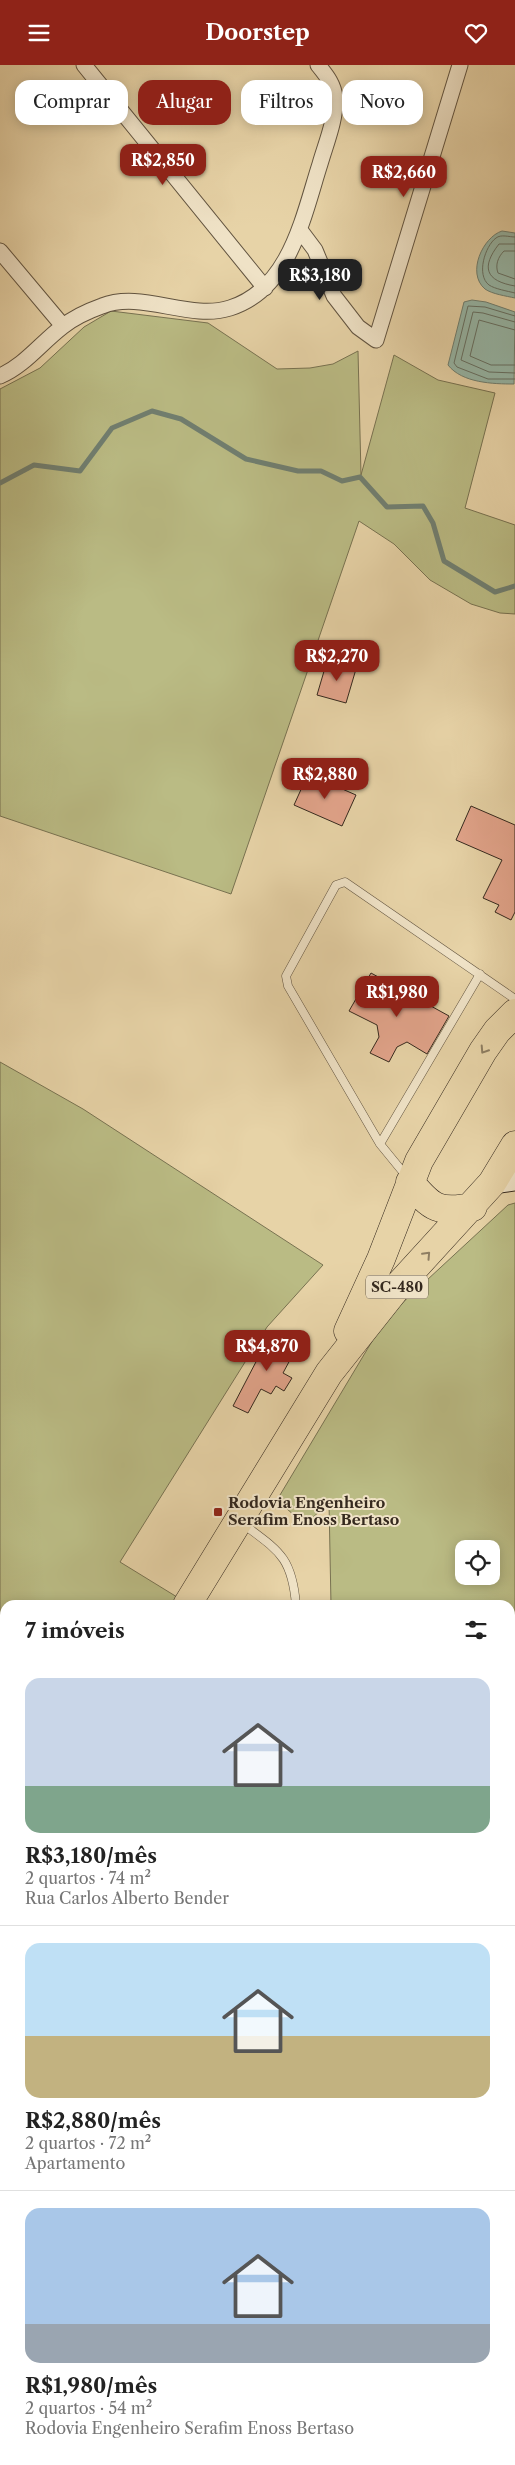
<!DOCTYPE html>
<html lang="pt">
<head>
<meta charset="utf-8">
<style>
	:root { --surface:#fff; --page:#f6f6f6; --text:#222; --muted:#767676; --line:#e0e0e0; --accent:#8f2418 }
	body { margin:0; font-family:"Libre Caslon Text",serif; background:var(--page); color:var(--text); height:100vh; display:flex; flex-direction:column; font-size:19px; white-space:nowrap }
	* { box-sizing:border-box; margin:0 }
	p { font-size:16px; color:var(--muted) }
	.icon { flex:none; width:28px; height:28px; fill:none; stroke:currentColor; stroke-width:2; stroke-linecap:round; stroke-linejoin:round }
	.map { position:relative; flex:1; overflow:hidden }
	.side { position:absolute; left:0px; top:1535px; width:515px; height:865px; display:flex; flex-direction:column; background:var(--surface); border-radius:15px 15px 0 0; box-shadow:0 2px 12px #0003 }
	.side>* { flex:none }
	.banner { position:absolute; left:15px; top:15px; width:485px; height:45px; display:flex; gap:10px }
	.controls { position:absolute; left:455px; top:1475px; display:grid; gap:10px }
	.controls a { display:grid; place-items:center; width:45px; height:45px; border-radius:10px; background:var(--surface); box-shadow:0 2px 12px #0003; font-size:25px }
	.price { position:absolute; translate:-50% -42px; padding:0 11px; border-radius:10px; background:var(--accent); color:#fff; font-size:16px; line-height:32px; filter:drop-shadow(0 1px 2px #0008) }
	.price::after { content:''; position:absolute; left:50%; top:30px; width:15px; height:11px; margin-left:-8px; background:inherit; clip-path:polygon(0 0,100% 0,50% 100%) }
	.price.on { background:#222; color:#fff }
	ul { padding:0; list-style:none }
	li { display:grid; align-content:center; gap:10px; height:265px; padding:0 25px }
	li+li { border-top:1px solid var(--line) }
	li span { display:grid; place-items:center; height:155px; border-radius:15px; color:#555 }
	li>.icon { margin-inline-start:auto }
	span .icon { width:90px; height:90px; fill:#fffc; stroke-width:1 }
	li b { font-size:21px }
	h2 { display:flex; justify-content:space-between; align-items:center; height:60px; padding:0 25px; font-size:21px }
	.pill { padding:0 18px; border-radius:15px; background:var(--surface); box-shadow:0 2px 12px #0003; font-size:18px; line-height:45px }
	.pill.on { background:var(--accent); color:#fff }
	header { display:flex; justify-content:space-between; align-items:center; height:65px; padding:0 25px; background:var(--accent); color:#fff; font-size:22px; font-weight:700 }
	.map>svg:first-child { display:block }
	.green { fill:#babb84; stroke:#787251; fill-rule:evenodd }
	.water { fill:#97b8a9; stroke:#707f71 }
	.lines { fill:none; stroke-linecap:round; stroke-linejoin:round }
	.shore { stroke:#667064; stroke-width:1 }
	.stream { stroke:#707f71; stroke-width:5 }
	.building { fill:#e2a48b; stroke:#35291e }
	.lane-casing { stroke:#625440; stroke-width:9 }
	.street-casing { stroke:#625440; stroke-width:17 }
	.secondary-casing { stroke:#35291e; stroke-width:23 }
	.highway-casing { stroke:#35291e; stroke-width:29 }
	.lane { stroke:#efe2c6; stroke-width:8 }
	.street { stroke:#efe2c6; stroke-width:15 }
	.secondary { stroke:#efe2c6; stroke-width:21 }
	.highway { stroke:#e7d3a7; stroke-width:28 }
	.oneway { stroke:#8e7e62 }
	.poi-dot { fill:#8f2418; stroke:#efe2c6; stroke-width:2 }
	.labels { text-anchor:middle; stroke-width:4; stroke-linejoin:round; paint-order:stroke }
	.shield { fill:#efe2c6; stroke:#6d6050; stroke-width:1 }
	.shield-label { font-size:14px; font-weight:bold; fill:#35291e }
	.poi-label { font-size:15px; font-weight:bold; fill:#35291e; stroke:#efe2c6; text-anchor:start }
</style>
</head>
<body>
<header><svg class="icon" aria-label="menu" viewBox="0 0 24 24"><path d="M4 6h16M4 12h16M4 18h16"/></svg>Doorstep<svg class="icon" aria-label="heart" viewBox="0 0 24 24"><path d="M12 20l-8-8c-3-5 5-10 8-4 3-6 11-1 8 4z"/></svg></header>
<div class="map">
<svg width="515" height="2400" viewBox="0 0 515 2400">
	<rect width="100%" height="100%" fill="#e7d3a7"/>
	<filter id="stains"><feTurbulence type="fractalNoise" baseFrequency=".004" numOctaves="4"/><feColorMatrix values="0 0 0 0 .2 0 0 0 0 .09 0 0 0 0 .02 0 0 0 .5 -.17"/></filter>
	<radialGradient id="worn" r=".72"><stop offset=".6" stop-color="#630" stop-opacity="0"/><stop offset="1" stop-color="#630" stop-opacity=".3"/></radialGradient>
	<!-- green -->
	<path class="green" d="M111,246L208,258L277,304L310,303L333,299L358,286L361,410L394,290L438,315L495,328L465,443L515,460V549L500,548L471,539L430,515L394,479L359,456L231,829L0,751V324L40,303L84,262Z
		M0,997L83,1044L323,1200L267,1262L120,1497L177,1532L172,1540H5V1803L0,1811Z
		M515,1138V1836L510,1833V1540H331L329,1437L305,1460L277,1435L386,1253L508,1140ZM464,1484H491V1511H464Z
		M0,1933L5,1937V2286L0,2283Z
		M510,2183L515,2184V2400H178L172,2395H510Z"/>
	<!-- water -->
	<path class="water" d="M502,166L515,168V233C506,231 492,229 485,224C466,208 483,172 502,166Z
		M472,235L486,237L515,247L514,319C493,319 462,318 448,300L464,237Z"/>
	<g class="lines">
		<!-- shore -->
		<path class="shore" d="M515,172C509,172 501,169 496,173C485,181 476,210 489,220C495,224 507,226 515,228
			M515,179H499C481,202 485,216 515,221
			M515,186H504C498,192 495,200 498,208L515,214
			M515,251L485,242L468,241L454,298L457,302L488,314H515
			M515,257L483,248L473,247L461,295L489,307L515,308
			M515,265L479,255L470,291L491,300H515"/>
		<!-- stream -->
		<path class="stream" d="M0,418L34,400L80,406L112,363L152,346L181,354L246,394L298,406H321L342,416L360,412L387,442L423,441L433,458L444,496L495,527L515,521"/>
	</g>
	<!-- building -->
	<path class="building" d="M327,596L356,604L346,638L317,630Z
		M308,709L356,730L342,761L294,740Z
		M471,741L515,760V847L511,855L495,847L499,840L483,833L502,795L456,775Z
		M371,908L449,951L427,989L407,977L397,982L389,997L370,988L379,972L377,960L349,946Z
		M271,1268L297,1282L283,1308L292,1313L284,1326L276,1321L271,1329L261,1324L248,1348L233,1341Z"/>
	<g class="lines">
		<!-- lane casing -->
		<g class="lane-casing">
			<path id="lane" d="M380,1079L480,909
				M407,1112L380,1079L288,921L286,911L336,820L345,817L515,934
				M243,1459C279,1486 292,1492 296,1540
				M510,1848L515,1851
				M510,2034L515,2026"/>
		</g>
		<!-- street casing -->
		<g class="street-casing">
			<path id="street" d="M84,0L265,223
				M300,165L315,185L334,231L358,262L376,275L460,0
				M0,186L63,261
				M0,311C24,301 41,278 62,262C73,253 88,246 102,241C142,225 189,256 230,243C290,224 303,152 320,99C326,78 336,55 335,33C334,19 326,10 318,0"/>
		</g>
		<!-- secondary casing -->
		<g class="secondary-casing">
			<path id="secondary" d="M492,1118L515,1115"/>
		</g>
		<!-- highway casing -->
		<g class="highway-casing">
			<path id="highway" d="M410,1117C432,1144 439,1148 473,1142
				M348,1266L381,1194L419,1096L483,986L497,966L515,948
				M187,1540L329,1308L398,1221L492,1118L515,1080
				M0,1840L5,1832"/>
		</g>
		<!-- lane -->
		<use href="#lane" class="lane"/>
		<!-- street -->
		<use href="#street" class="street"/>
		<!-- secondary -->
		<use href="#secondary" class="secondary"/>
		<!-- highway -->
		<use href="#highway" class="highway"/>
	</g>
	<!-- one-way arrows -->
	<defs><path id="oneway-chevron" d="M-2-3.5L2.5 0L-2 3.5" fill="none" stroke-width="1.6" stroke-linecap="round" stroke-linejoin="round" transform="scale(1.25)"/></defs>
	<g class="oneway">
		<use href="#oneway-chevron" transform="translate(484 985) rotate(123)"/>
		<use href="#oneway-chevron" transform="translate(427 1190) rotate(-47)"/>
	</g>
	<!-- markers -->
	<rect class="poi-dot" x="213" y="1442" width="10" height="10" rx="2.5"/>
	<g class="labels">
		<!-- shield labels -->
		<rect class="shield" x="366" y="1210.5" width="62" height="23" rx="4"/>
		<g class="shield-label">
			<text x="397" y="1227">SC-480</text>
		</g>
		<!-- poi labels -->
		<g class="poi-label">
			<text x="228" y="1443">Rodovia Engenheiro<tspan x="228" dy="17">Serafim Enoss Bertaso</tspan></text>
		</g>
	</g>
	<rect width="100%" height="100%" filter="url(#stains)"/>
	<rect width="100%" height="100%" fill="url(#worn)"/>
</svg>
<div class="controls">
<a><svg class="icon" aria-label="locate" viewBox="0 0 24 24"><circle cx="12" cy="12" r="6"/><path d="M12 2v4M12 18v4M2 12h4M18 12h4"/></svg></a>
</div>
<b class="price" style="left:163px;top:121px">R$2,850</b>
<b class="price" style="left:404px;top:133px">R$2,660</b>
<b class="price on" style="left:320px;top:236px">R$3,180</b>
<b class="price" style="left:337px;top:617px">R$2,270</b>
<b class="price" style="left:325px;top:735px">R$2,880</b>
<b class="price" style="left:397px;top:953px">R$1,980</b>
<b class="price" style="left:267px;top:1307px">R$4,870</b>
<div class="banner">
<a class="pill">Comprar</a>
<a class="pill on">Alugar</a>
<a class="pill">Filtros</a>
<a class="pill">Novo</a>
</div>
<section class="side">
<h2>7 imóveis<svg class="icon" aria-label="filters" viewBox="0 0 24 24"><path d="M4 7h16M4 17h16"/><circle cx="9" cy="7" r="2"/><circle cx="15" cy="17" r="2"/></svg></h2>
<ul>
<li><span style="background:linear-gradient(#c9d6e8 70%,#7fa58c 0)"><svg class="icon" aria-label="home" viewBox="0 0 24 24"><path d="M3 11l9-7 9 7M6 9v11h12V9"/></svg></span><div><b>R$3,180/mês</b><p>2 quartos · 74 m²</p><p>Rua Carlos Alberto Bender</p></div></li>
<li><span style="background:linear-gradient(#bfe0f5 60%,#c2b280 0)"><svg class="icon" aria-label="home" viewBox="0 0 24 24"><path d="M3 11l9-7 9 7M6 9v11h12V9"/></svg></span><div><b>R$2,880/mês</b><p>2 quartos · 72 m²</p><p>Apartamento</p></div></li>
<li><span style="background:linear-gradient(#a9c7e8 75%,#9aa5b1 0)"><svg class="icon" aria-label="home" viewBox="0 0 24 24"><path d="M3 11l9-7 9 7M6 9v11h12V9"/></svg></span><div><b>R$1,980/mês</b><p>2 quartos · 54 m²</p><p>Rodovia Engenheiro Serafim Enoss Bertaso</p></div></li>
</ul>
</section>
</div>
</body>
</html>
